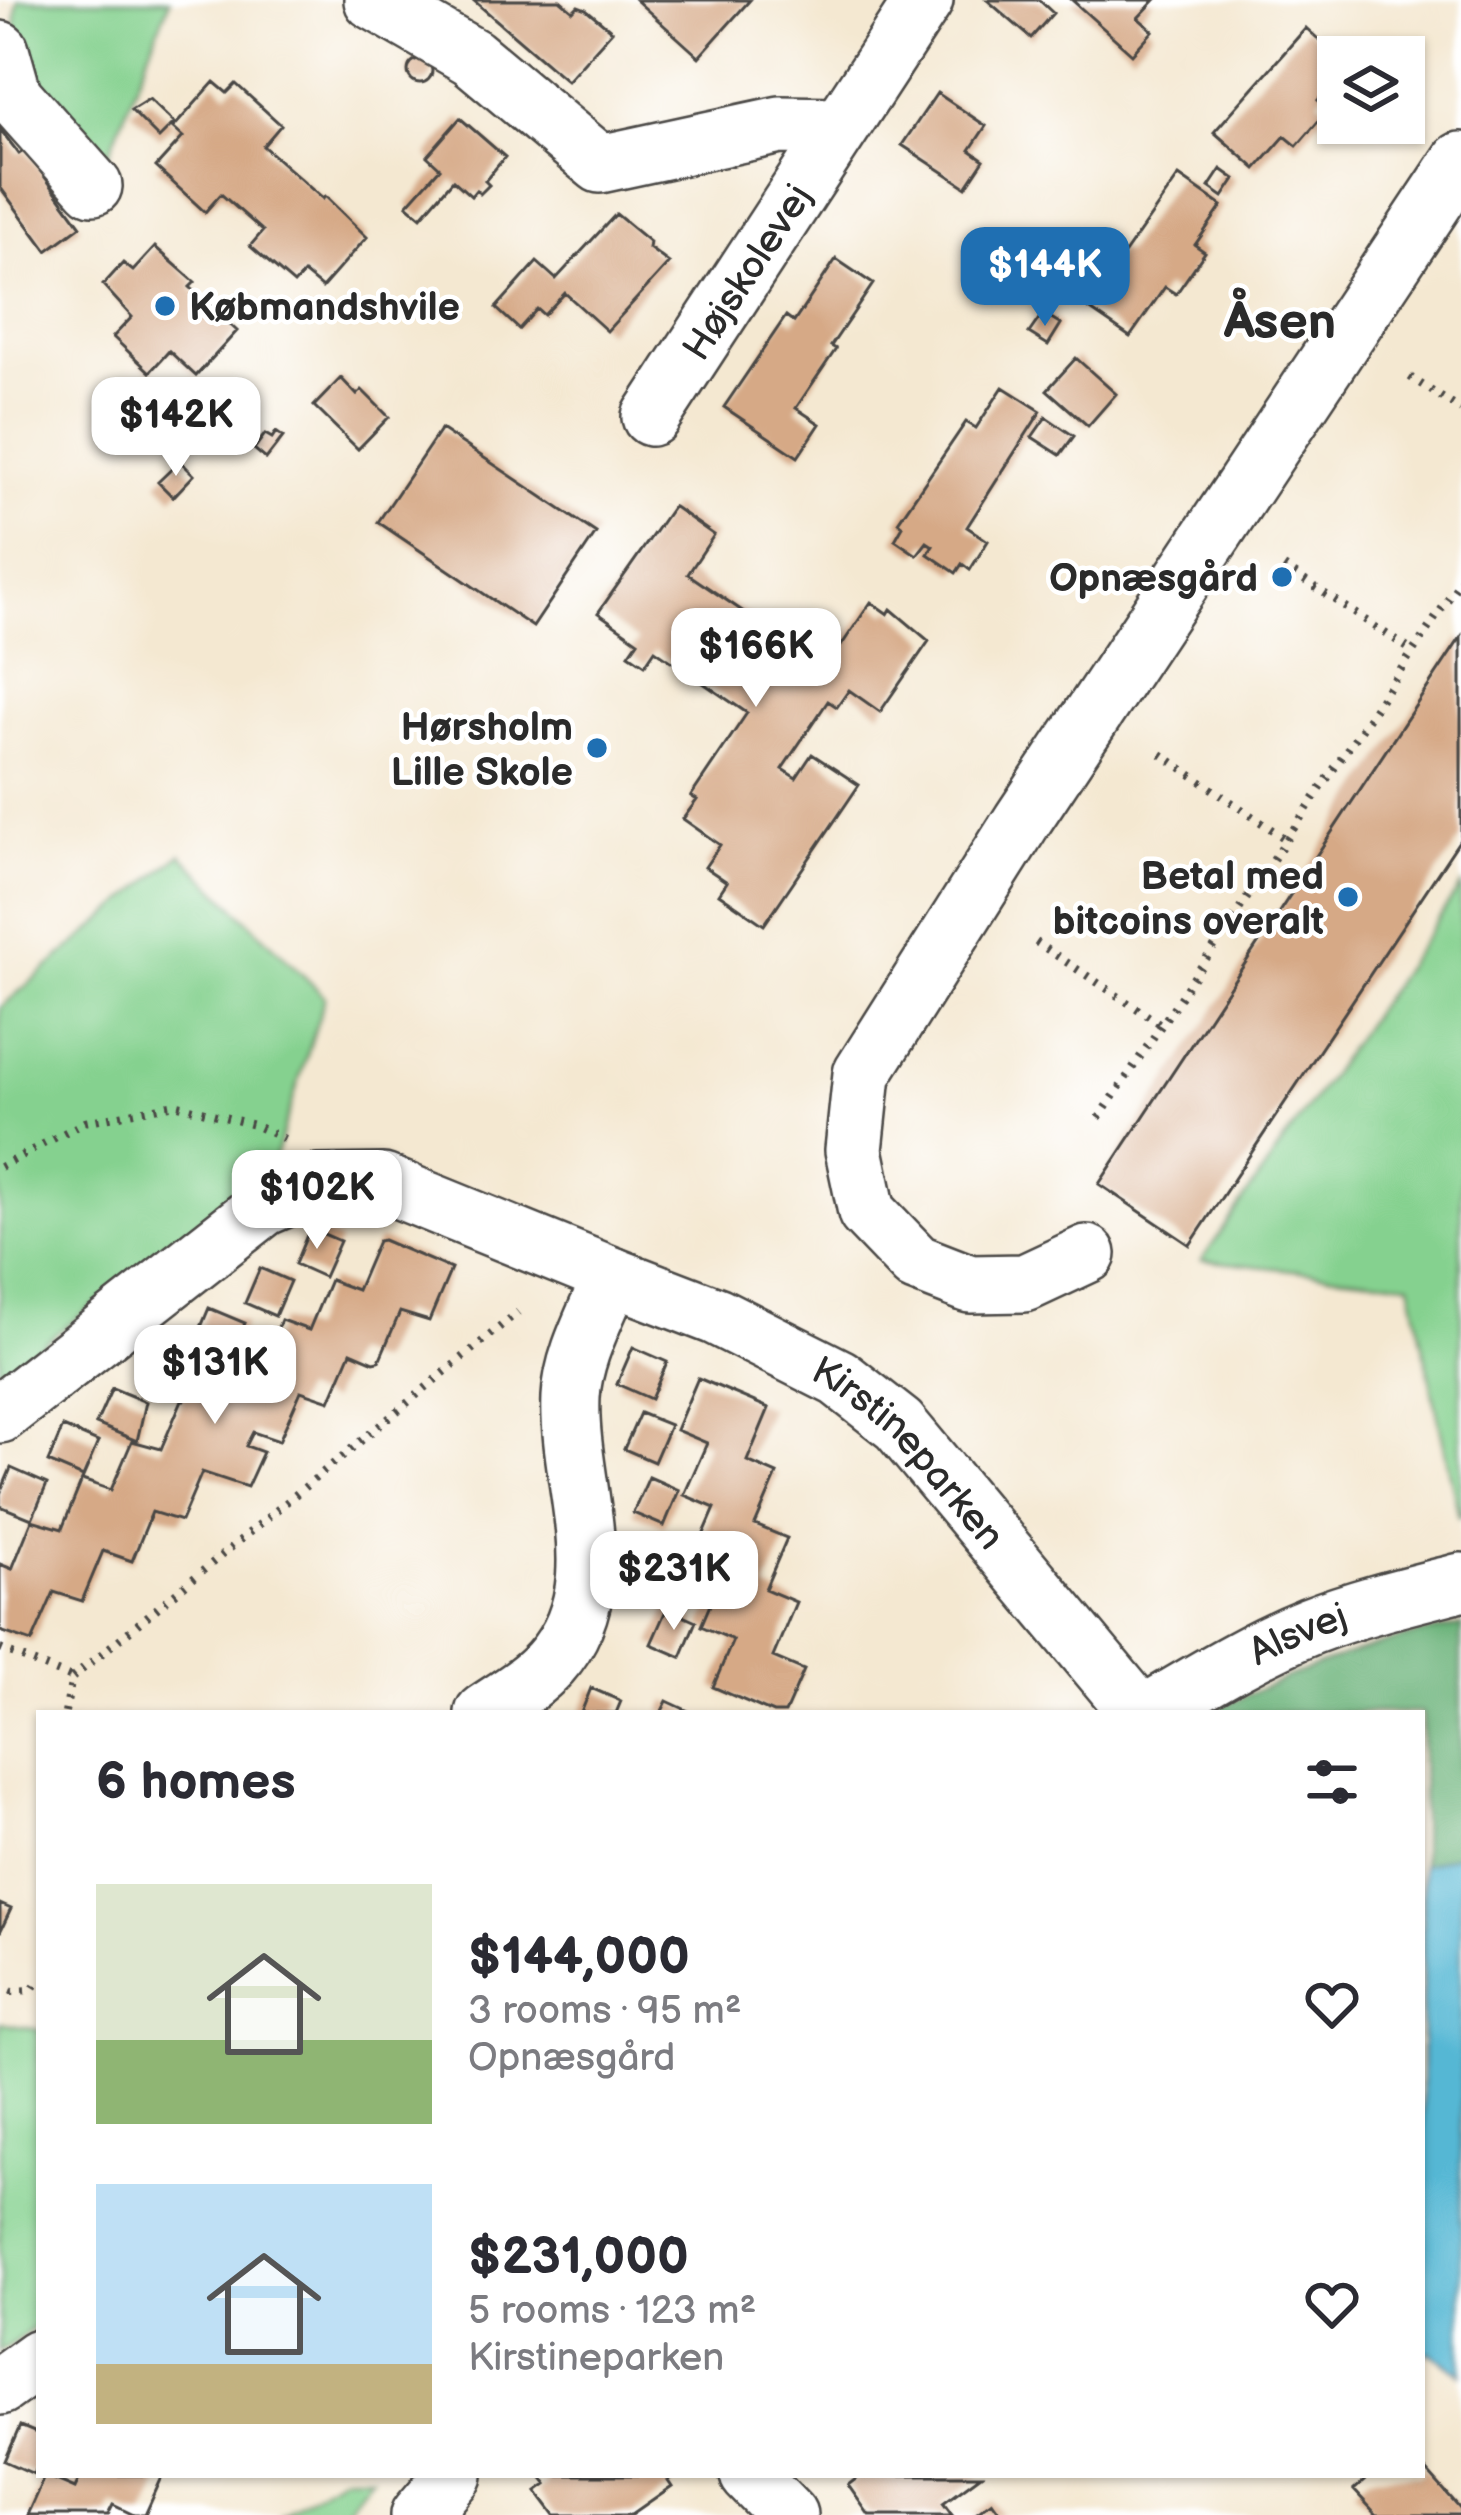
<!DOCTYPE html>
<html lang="en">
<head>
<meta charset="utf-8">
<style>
	:root { --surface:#fff; --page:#f7f7f7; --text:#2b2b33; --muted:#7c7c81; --accent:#1f6fb2 }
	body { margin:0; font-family:"Balsamiq Sans",sans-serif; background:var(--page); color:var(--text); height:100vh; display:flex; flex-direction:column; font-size:45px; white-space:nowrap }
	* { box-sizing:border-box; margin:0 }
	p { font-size:39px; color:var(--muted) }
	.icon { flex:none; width:66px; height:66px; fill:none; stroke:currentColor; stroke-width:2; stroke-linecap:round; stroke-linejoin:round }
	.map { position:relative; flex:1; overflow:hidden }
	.details { position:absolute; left:36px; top:1710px; width:1389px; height:768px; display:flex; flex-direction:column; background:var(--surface); border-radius:0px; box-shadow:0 3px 9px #0004 }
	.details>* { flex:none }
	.fabs { position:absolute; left:1317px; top:36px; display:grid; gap:24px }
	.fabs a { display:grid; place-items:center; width:108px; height:108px; border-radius:0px; background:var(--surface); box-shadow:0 3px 9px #0004; font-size:60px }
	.price { position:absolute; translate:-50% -102px; padding:0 27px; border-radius:24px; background:#fff; color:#222; font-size:39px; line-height:78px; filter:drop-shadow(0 3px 6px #0008) }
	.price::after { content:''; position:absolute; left:50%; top:72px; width:36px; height:27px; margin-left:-18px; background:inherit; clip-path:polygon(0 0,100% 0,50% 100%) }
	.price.on { background:var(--accent); color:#fff }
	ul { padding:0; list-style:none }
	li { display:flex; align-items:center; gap:36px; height:300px; padding:0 60px }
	li span { display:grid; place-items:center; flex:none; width:336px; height:240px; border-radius:0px; color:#555 }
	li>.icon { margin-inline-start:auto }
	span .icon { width:144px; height:144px; fill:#fffc; stroke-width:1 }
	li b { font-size:51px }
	h2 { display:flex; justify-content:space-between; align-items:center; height:144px; padding:0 60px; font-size:51px }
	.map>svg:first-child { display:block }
	.green { fill:#85d18f; stroke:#587e5d; stroke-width:3 }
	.forest { fill:#6cb37a; stroke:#4c6f52; stroke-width:3 }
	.water { fill:#55b7d4; stroke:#407180; stroke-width:3 }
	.building { fill:#d6a986 }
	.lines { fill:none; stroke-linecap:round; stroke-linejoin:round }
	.minor-casing { stroke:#494744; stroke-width:62 }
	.path { stroke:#494744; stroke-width:8; stroke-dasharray:3 9; stroke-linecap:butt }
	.minor { stroke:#fff; stroke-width:57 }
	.poi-dot { fill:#1f6fb2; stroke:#fff; stroke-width:4.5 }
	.labels { text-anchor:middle; stroke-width:9; stroke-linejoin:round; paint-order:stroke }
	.street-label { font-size:39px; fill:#2b2b2b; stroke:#fff }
	.poi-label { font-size:39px; font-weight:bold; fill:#2b2b2b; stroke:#fff; text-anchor:end }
	.district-label { font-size:51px; font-weight:bold; fill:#2b2b2b; stroke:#fff }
</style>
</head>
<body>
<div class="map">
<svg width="1461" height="2515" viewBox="0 0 1461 2515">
	<rect width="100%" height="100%" fill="#fff"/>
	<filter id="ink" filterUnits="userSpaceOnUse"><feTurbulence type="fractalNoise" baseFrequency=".00833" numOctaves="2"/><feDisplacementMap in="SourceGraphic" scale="24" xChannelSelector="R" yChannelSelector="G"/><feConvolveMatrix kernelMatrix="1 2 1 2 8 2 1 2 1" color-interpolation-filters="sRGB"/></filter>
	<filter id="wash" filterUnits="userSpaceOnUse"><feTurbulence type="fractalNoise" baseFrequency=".004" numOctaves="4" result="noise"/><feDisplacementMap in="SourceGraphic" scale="48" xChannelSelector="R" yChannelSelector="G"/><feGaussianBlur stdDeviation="2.7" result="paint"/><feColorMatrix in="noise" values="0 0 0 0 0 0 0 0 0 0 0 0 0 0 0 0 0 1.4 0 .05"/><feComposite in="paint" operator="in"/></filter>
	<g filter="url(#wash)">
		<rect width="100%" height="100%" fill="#f4e8d1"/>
		<!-- green -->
		<path class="green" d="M18,0H170L107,158C63,113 2,70 18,0Z
			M181,854L325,997L270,1173L0,1376V1008Z
			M1461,886V1517H1459L1410,1283L1202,1260Z
			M0,2023L39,2030V2324L0,2352Z
			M342,2475H372L341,2515H281Z"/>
		<!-- forest -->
		<path class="forest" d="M1461,1625V1854L1422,1865V1713H1210C1290,1672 1373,1642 1461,1625Z"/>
		<!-- water -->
		<path class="water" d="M1461,1854V2374L1429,2352L1422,2355V1865Z"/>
		<g id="blocks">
			<!-- building -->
			<path class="building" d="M473,0H560L573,11L578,6L586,9L612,31L567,81Z
				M636,0H750L699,57Z
				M987,0H1039L1053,13L1031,38Z
				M1072,0H1155L1138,18L1153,31L1132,54Z
				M1306,28L1338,57V78L1318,100L1329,109L1297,146L1285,136L1256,169L1214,132Z
				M408 71a12 12 0 1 1 24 0a12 12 0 1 1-24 0Z
				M214,82L227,93L236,84L281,125L263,146L323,199L325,196L367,237L322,288L304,273L294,284L250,246L263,231L221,194L205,212L156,167L183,137L173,128Z
				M937,93L986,126L970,150L984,160L966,187L902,145Z
				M149,99L174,123L159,138L131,110Z
				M460,118L505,157L485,181L489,185L480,194L476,190L471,196L453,180L421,217L407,205L440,168L427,156Z
				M0,129L19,154L25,150L81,226L47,251L0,187Z
				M1221,169L1235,179L1223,197L1209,187Z
				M1179,176L1222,206L1195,245L1205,252L1176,294L1165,287L1130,337L1082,304L1120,250L1125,253Z
				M616,214L650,242L649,248L669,263L607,331L565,293L544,315L537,309L519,329L496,308L537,262L556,279Z
				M155,247L195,282L190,287L237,331L196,376L169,351L150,372L113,337L132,317L103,285L123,263L133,271Z
				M836,259L873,284L831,346L836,349L796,408L820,424L798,457L724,407L786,316L794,322Z
				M1043,313L1061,324L1048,345L1029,333Z
				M1076,358L1116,394L1088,426L1047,390Z
				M341,378L357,395L362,390L389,417L358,449L314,406Z
				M1003,387L1041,411L967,527L988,541L970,570L962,564L956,573L928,554L933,546L927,542L917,555L895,540L903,526L898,522L966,422L976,428Z
				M1046,417L1074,436L1060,455L1032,437Z
				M203,420L214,430L205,442L192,432Z
				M441,429L596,533L533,627L378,522Z
				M276,432L283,437L266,459L254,449L265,434L272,438Z
				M180,461L194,475L173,497L158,482Z
				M673,506L714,535L688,574L826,668L871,602L888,614L891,609L929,641L880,712L849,690L837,707L828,701L782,769L796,778L812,754L859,785L764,925L719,894L727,882L705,867L720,845L683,819L697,800L691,796L747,713L655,650L645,665L629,654L638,641L598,613Z
				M1461,637V838L1190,1245L1099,1184Z
				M310,1228L340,1241L324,1277L295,1264Z
				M383,1240L451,1269L429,1321L400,1312L379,1361L374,1362L351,1352L330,1401L301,1391L279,1441L253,1432L246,1446L263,1452L247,1487L202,1472L181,1521L152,1512L132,1561L103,1551L82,1601L54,1592L32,1642L0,1631V1564L12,1569L32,1520L62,1529L82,1480L111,1490L132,1441L161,1449L182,1400H186L146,1383L162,1347L198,1364L188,1387L215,1398L235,1359L194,1344L209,1308L245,1323L237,1344L266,1356L281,1320L309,1330L330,1280L357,1290L378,1241Z
				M260,1268L290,1281L275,1316L245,1303Z
				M633,1347L667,1362L651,1399L617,1384Z
				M698,1378L769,1408L747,1461L777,1474L755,1525L787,1538L765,1589L796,1602L773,1657L804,1670L785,1713H773L713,1687L733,1640L701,1626L724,1572L693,1559L715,1508L684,1495L707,1443L676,1430Z
				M112,1388L146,1402L137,1441L96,1424Z
				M640,1413L670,1425L654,1462L624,1449Z
				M63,1427L98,1442L83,1477L48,1462Z
				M11,1468L47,1484L32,1519L0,1506V1494Z
				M649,1477L679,1490L664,1526L633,1513Z
				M658,1543L688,1555L673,1591L643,1579Z
				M667,1608L696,1621L681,1657L651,1644Z
				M591,1688L621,1701L616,1713H581Z
				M667,1701L693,1713H661Z
				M0,1904L11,1909L0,1932Z
				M20,2426L39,2434V2463L34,2474L5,2461Z
				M1422,2466L1461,2510V2515H1377L1354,2490L1371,2475H1422Z
				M45,2475L75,2488L81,2475H163L145,2515H134L113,2505L108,2515H27Z
				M540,2475H676L668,2481L672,2487L632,2515H555L537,2491L547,2484Z
				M861,2475H981L943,2503L952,2515H869L848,2485Z
				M992,2501L1002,2515H973Z"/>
		</g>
	</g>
	<g filter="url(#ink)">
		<use href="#blocks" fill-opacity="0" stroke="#494744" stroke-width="3"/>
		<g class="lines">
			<!-- minor casing -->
			<g class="minor-casing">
				<g id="minor">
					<path d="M373,0L472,57L600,164L780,125L839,126"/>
					<path d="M0,50L13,96L93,186"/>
					<path id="s1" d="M651,417L924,0"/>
					<path d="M1087,1254L1025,1283L970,1284L916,1263L867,1212L854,1150L862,1074L1022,821L1461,161"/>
					<path id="s2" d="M612,1276L716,1316L839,1378L899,1425L1139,1713"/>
					<path d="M0,1414L264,1207L317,1184L383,1183L612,1276C597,1314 573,1355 571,1397C567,1485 619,1586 550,1663C532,1683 506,1698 484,1713"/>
					<path id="s3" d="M1147,1713C1200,1682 1253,1649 1310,1626C1359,1607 1410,1595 1461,1582"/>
					<path d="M0,2386L39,2358"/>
					<path d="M749,2475L788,2515"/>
					<path d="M420,2515L454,2475"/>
				</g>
			</g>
			<!-- path -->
			<path class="path" d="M1410,377L1461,410
				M1284,567L1414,652
				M1161,754L1287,840
				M1036,942L1162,1025
				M1099,1118L1461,580
				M0,1167L85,1122L175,1104L254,1125L291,1142
				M0,1649L72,1678
				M65,1713L72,1678L518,1312
				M0,1986L13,1991L32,1990L39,1978"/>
			<!-- minor -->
			<use href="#minor" class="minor"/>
		</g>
	</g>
	<!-- markers -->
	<g class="poi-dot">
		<circle cx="165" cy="306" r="12"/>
		<circle cx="1282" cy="577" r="12"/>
		<circle cx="597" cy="748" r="12"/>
		<circle cx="1348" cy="897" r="12"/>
	</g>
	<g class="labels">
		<!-- street labels -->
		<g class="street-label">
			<text dy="14" stroke="none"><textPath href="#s1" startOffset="174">Højskolevej</textPath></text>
			<text dy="14" stroke="none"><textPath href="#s2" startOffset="351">Kirstineparken</textPath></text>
			<text dy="14" stroke="none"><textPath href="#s3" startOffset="171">Alsvej</textPath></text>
		</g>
		<!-- poi labels -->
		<g class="poi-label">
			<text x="189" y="320" text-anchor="start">Købmandshvile</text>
			<text x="1258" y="591">Opnæsgård</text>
			<text x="573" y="740">Hørsholm<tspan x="573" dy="45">Lille Skole</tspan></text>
			<text x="1324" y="889">Betal med<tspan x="1324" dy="45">bitcoins overalt</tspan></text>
		</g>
		<!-- district labels -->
		<g class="district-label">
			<text x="1280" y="338">Åsen</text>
		</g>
	</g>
</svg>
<div class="fabs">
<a><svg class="icon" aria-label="layers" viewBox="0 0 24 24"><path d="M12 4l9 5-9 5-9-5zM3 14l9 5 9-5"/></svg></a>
</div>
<b class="price on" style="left:1045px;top:329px">$144K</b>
<b class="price" style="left:176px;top:479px">$142K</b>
<b class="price" style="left:756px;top:710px">$166K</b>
<b class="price" style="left:317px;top:1252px">$102K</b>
<b class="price" style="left:215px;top:1427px">$131K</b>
<b class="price" style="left:674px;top:1633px">$231K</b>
<section class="details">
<h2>6 homes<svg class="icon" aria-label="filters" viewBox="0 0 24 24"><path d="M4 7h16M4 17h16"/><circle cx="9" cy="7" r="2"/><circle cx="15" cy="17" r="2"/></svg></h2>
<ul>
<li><span style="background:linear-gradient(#dfe7d0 65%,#8fb573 0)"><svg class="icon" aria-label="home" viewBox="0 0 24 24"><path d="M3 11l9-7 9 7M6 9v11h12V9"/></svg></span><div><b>$144,000</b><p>3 rooms · 95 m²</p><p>Opnæsgård</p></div><svg class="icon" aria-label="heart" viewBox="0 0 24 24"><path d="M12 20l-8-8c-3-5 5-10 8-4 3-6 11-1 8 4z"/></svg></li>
<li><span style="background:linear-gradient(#bfe0f5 75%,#c2b280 0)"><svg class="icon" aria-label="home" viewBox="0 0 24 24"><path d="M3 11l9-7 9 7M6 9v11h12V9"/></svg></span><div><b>$231,000</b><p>5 rooms · 123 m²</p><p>Kirstineparken</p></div><svg class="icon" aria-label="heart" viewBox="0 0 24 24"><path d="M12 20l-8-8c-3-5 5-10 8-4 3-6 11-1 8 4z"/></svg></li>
</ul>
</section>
</div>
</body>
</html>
